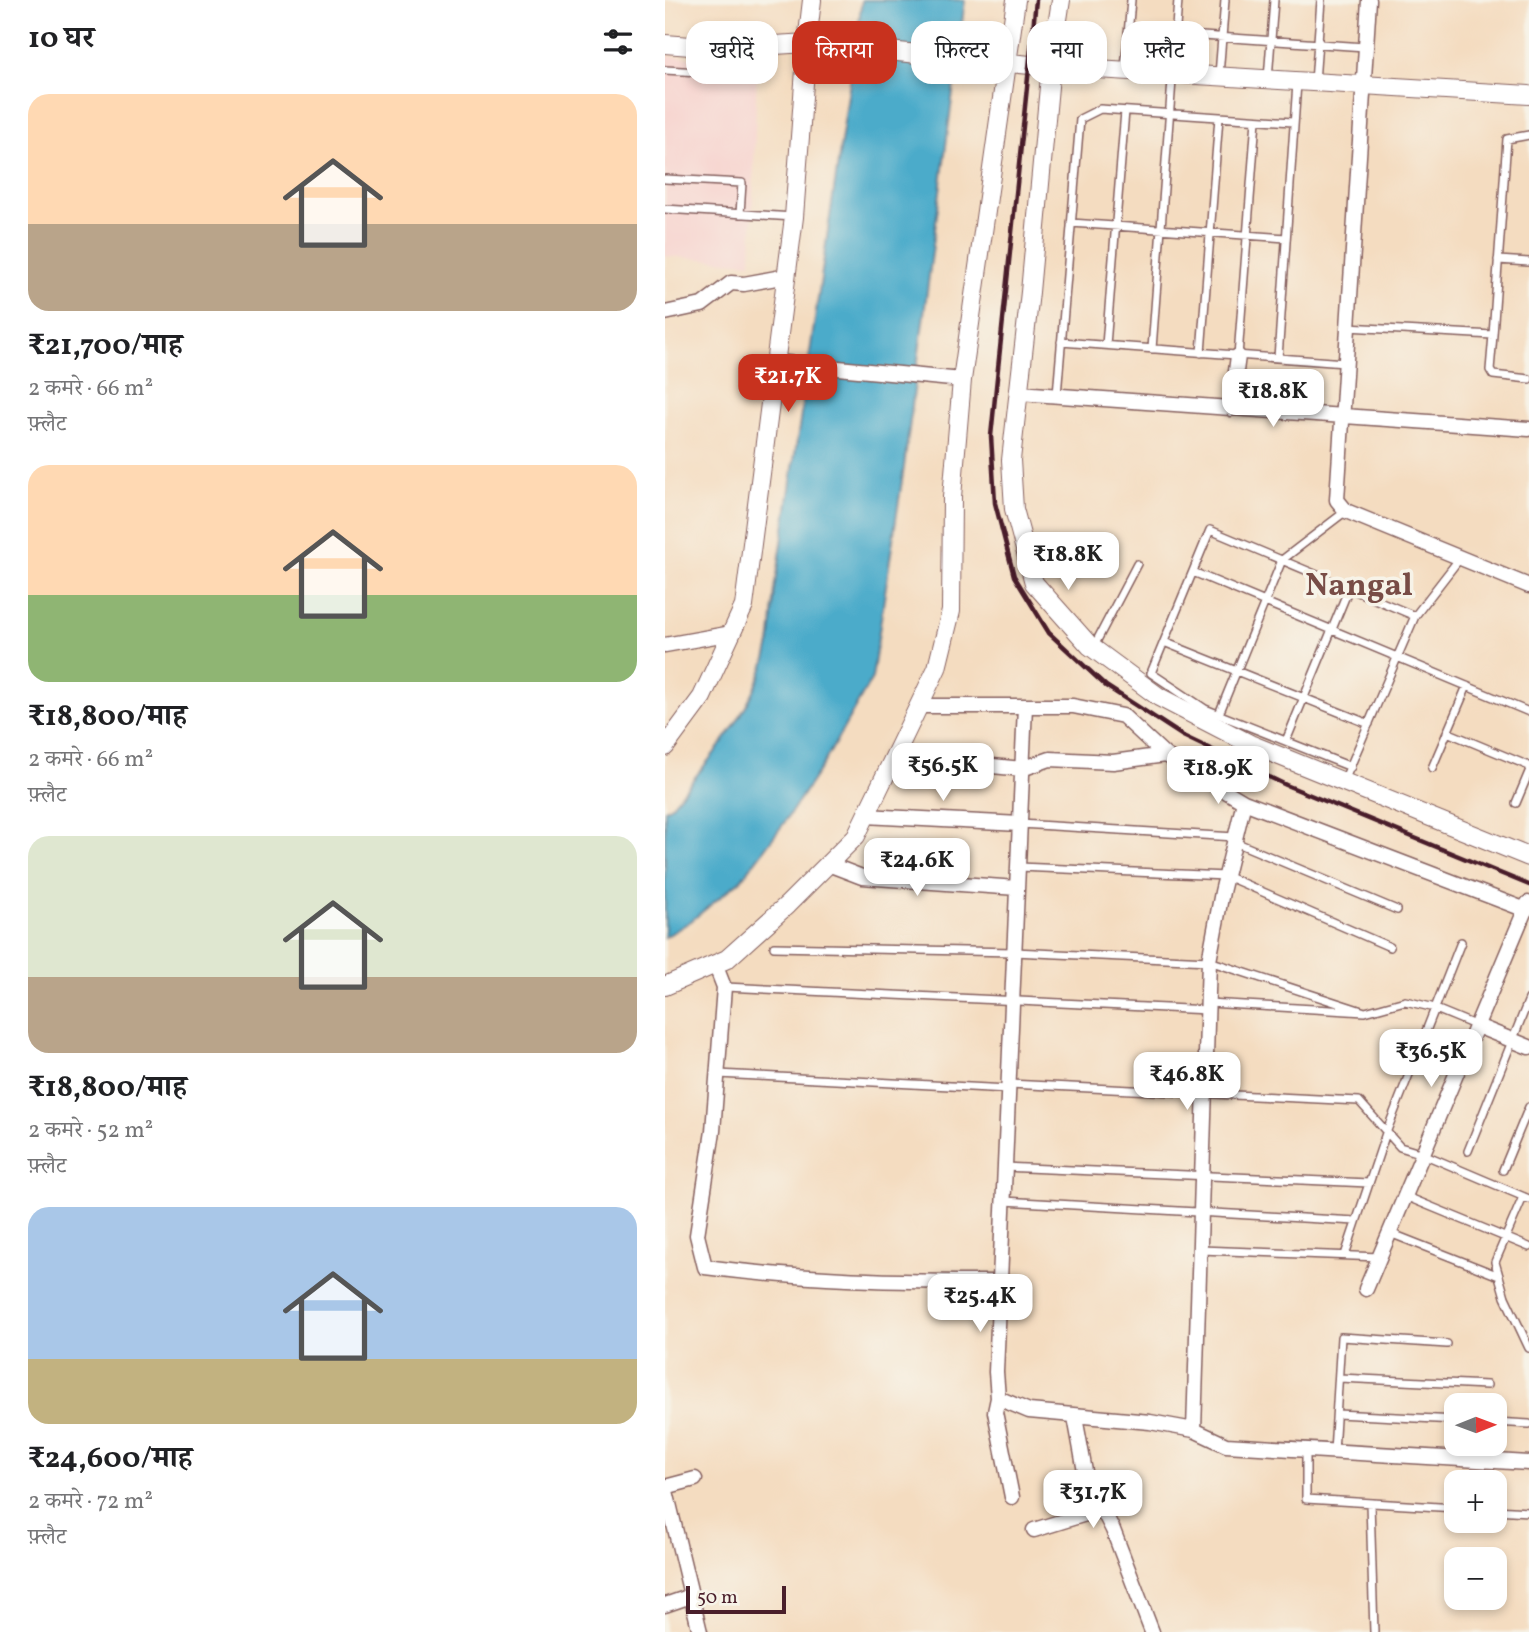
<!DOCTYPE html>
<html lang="hi">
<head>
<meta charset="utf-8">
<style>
	:root { --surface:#fff; --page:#f2f2f2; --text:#202124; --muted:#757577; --accent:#c8321e }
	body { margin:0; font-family:Vollkorn,"Noto Serif Devanagari",serif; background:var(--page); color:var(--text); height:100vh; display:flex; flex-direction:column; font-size:26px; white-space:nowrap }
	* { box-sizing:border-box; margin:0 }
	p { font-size:23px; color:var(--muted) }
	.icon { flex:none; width:38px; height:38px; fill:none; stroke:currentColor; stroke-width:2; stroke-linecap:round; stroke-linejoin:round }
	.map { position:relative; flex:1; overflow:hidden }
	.panel { display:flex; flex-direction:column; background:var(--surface); width:665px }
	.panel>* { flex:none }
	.guide { position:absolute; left:21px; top:21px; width:665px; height:63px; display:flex; gap:14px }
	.needle { width:46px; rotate:89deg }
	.tools { position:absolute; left:779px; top:1393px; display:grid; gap:14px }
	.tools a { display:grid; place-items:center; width:63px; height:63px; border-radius:14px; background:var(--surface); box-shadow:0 4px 10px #0003; font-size:35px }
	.scale { position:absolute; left:21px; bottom:18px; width:100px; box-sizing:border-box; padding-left:7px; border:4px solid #4a1f2b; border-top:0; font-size:19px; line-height:24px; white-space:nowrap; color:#4a1f2b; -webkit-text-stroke:5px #f7f3e8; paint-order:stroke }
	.price { position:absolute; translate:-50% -60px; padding:0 16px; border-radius:14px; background:#fff; color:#222; font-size:23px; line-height:46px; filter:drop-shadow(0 2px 4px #0008) }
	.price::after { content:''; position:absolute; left:50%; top:42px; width:21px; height:16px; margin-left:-10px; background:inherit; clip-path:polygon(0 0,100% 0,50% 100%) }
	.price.on { background:var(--accent); color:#fff }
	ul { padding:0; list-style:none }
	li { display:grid; align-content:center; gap:14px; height:371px; padding:0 28px }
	li span { display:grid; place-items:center; height:217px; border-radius:21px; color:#555 }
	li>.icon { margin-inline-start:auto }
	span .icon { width:126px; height:126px; fill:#fffc; stroke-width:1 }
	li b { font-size:30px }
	h2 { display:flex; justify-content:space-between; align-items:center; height:84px; padding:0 28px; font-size:30px }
	.tag { padding:0 24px; border-radius:21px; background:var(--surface); box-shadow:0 4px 10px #0003; font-size:24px; line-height:63px }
	.tag.on { background:var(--accent); color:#fff }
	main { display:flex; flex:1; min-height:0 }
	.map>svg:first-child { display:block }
	.built { fill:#f7d0cc }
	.water { fill:#4babca; stroke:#4a657a; stroke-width:2 }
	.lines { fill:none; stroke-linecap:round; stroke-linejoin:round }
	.service-casing { stroke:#86615f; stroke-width:10 }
	.minor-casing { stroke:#86615f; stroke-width:17 }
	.tertiary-casing { stroke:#86615f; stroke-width:20 }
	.service { stroke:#fff; stroke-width:7 }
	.minor { stroke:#fff; stroke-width:14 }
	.tertiary { stroke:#fff; stroke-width:18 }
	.rail { stroke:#4a1f2b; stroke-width:4.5 }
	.labels { text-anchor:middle; stroke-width:7; stroke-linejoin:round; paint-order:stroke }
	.district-label { font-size:32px; font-weight:bold; fill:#784c46; stroke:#f7f3e8 }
</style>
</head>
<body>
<main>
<section class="panel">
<h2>10 घर<svg class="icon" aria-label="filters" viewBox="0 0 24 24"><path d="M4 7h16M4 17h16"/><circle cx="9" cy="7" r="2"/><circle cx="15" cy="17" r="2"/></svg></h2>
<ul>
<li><span style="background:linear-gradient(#ffd9b3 60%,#b9a48a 0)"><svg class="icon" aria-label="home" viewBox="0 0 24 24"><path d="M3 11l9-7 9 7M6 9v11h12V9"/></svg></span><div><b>₹21,700/माह</b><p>2 कमरे · 66 m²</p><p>फ़्लैट</p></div></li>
<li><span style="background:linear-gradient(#ffd9b3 60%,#8fb573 0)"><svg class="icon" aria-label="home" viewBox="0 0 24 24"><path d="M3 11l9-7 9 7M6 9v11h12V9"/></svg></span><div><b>₹18,800/माह</b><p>2 कमरे · 66 m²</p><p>फ़्लैट</p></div></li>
<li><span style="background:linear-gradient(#dfe7d0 65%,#b9a48a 0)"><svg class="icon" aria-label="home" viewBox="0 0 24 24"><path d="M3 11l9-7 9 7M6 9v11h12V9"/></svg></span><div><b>₹18,800/माह</b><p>2 कमरे · 52 m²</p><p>फ़्लैट</p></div></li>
<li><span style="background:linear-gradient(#a9c7e8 70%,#c2b280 0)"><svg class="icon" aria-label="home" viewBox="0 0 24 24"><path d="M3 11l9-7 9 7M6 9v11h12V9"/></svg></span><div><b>₹24,600/माह</b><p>2 कमरे · 72 m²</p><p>फ़्लैट</p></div></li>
</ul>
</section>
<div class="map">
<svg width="864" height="1632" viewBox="0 0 864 1632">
	<rect width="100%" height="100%" fill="#f7f3e8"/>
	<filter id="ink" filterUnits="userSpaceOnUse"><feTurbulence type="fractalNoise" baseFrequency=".0143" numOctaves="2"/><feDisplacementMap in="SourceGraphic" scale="14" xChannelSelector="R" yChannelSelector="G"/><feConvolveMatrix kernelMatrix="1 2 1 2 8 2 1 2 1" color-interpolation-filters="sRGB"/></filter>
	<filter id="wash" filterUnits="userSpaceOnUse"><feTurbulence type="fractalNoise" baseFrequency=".00686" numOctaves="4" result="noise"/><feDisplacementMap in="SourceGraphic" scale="28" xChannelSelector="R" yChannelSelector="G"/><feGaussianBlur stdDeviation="1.57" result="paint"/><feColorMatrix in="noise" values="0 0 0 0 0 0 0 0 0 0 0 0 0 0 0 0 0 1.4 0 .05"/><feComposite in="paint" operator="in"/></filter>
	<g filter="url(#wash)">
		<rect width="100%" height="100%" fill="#f4dcc0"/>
		<!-- built -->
		<path class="built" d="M0,56L92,63L86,263L0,256Z"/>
		<!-- water -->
		<path class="water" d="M197,0H300L239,467L207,678L160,761L119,823L76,880L26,921L0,937V810L6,806C47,757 91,709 105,644C108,627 108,607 110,590Z"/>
	</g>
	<g filter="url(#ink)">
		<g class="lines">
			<!-- service casing -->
			<g class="service-casing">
				<path id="service" d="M463,31L700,47
					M460,69L466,0
					M0,70L86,75
					M554,75L560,0
					M603,79L609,0
					M650,82L656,0
					M0,179L77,183L75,214
					M0,209L129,217
					M406,223L621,238
					M833,260L864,262
					M682,327L828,335L825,370L828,375L864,379
					M828,335L842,139L864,135
					M396,342L680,363
					M441,345L460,111
					M487,349L513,0
					M536,353L554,117
					M573,356L591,120
					M613,358L632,83
					M392,395L415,119L435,109L628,122
					M528,572L864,712
					M499,642L704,724
					M428,648L472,564
					M554,714L617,560L681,511
					M782,732L864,766
					M621,741L684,588
					M686,767L540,709L486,673L545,530L750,616
					M767,768L802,686
					M679,781L750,616L795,558
					M851,803L864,772
					M355,824L570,837
					M570,842L732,910
					M354,867L561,876L725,947
					M109,947L349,952L544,961L700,1012
					M60,987L543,1010
					M543,1003L700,1012L740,1001L766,1007L812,1026
					M53,1074L343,1089
					M344,1084L694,1101L735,1147L758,1154L864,1199
					M803,1151L864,999
					M340,1167L704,1183
					M838,1170L864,1107
					M740,1196L864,1247
					M858,1197L830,1262L840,1297L864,1348
					M339,1201L691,1221
					M725,1233L834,1276
					M535,1250L715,1257
					M680,1255L721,1133L796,942
					M674,1378L822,1385
					M672,1414L791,1420
					M830,1422L864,1424
					M641,1450V1499L791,1508
					M669,1452L676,1337L782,1344
					M705,1503L709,1632
					M830,1510L864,1512"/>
			</g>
			<!-- minor casing -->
			<g class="minor-casing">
				<path id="minor" d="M704,0L672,500L681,511L864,586
					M0,313L37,305L66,283L79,284L122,276
					M111,362L297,380
					M354,393L864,429
					M566,409L573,356
					M0,645L67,633
					M253,706H408L458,716L500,755L579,802L861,910
					M360,706L331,1372L333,1398L364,1411L485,1422L529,1430L561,1445L864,1463
					M229,756L357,769L385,759L448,762L500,755
					M200,816L355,824
					M163,864L197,877L352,888
					M50,964L59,987L48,1131L32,1235L40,1267C139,1280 235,1282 335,1282
					M812,1026L864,1047
					M701,1289L863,903
					M333,1398L330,1412L347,1497
					M410,1417L421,1477L448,1530L487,1632
					M529,1430L544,961L557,892L579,802
					M30,1479L0,1487L35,1632
					M369,1530L437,1509
					M0,1605L26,1596"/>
			</g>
			<!-- tertiary casing -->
			<g class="tertiary-casing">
				<path id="tertiary" d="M396,0L386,65L365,292L346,460L349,509L369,583L425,646L494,697L585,744L864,857
					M0,44L90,51L110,45L142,43L365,65L864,95
					M0,747L37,697L79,606L129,217L142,43L147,0
					M0,986L62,959L122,905L191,836L272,668L286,611L287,497L297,380L351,0"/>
			</g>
			<!-- service -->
			<use href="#service" class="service"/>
			<!-- minor -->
			<use href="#minor" class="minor"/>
			<!-- tertiary -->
			<use href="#tertiary" class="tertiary"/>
			<!-- rail -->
			<path class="rail" d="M371,0L326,436L330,503L349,576L384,633L441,686L518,736L621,785L864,885"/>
		</g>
	</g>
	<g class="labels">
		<!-- district labels -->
		<g class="district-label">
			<text x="694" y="595">Nangal</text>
		</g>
	</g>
</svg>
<div class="tools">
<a><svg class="needle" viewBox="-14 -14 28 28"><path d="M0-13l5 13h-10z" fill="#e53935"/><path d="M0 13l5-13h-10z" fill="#757577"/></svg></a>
<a>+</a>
<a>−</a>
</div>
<div class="scale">50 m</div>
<b class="price on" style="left:123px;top:414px">₹21.7K</b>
<b class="price" style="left:608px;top:429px">₹18.8K</b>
<b class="price" style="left:403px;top:592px">₹18.8K</b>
<b class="price" style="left:278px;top:803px">₹56.5K</b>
<b class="price" style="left:553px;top:806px">₹18.9K</b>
<b class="price" style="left:252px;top:898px">₹24.6K</b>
<b class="price" style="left:766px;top:1089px">₹36.5K</b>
<b class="price" style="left:522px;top:1112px">₹46.8K</b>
<b class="price" style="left:315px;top:1334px">₹25.4K</b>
<b class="price" style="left:428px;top:1530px">₹31.7K</b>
<div class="guide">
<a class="tag">खरीदें</a>
<a class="tag on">किराया</a>
<a class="tag">फ़िल्टर</a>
<a class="tag">नया</a>
<a class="tag">फ़्लैट</a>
</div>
</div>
</main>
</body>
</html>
